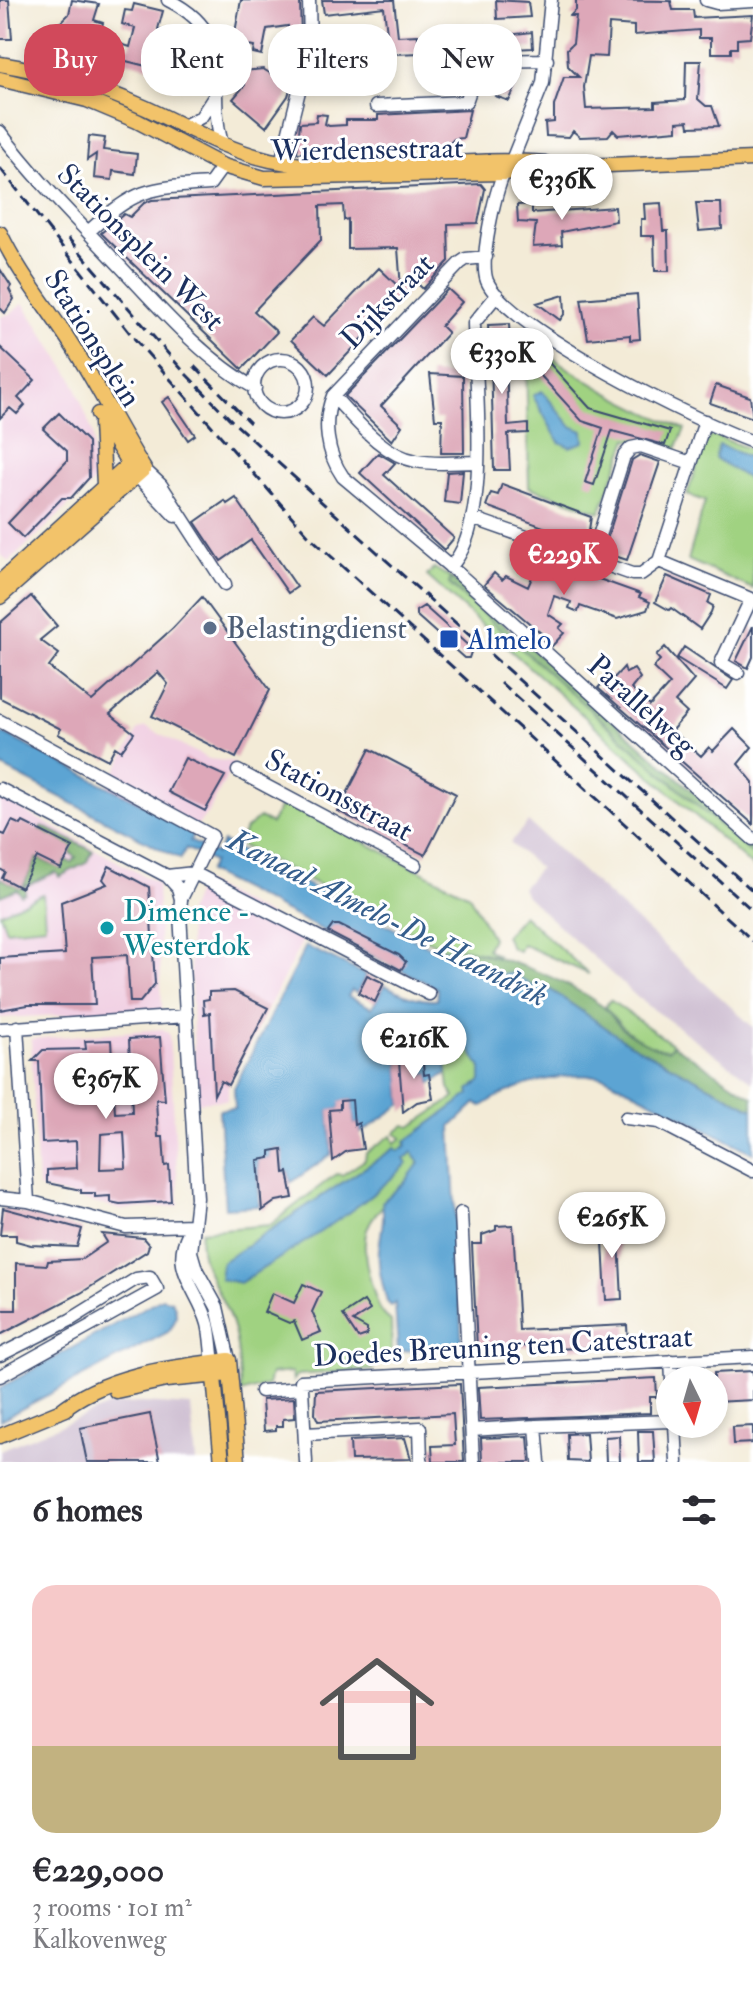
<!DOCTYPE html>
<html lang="en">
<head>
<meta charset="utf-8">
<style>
	:root { --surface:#fff; --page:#f2f2f3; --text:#2b2b33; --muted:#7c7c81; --accent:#d1495b }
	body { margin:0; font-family:"IM FELL Double Pica",serif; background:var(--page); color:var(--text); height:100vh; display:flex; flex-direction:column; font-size:30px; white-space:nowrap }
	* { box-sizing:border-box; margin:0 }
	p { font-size:26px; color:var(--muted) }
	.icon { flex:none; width:44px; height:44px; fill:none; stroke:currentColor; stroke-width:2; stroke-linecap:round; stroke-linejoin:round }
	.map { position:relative; height:1462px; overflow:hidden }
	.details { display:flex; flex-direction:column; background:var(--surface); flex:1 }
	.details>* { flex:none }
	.banner { position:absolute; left:24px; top:24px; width:706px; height:72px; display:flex; gap:16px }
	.needle { width:52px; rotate:175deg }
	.controls { position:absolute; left:656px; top:1366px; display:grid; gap:16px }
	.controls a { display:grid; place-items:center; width:72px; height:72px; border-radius:50%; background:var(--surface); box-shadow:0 4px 12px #0003; font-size:40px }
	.price { position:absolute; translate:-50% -68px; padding:0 18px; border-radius:28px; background:#fff; color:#222; font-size:26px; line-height:52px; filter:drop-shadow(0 2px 4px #0008) }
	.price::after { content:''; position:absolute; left:50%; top:48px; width:24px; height:18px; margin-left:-12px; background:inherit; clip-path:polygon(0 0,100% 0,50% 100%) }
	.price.on { background:var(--accent); color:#fff }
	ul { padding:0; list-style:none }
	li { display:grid; align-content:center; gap:16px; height:424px; padding:0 32px }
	li span { display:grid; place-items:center; height:248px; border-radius:24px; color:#555 }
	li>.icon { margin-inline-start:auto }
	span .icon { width:144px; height:144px; fill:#fffc; stroke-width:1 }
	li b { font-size:34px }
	h2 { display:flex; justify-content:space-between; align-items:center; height:96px; padding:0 32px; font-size:34px }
	.tag { padding:0 28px; border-radius:32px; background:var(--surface); box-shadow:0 4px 12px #0003; font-size:28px; line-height:72px }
	.tag.on { background:var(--accent); color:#fff }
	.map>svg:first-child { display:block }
	.built { fill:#f1d0e3 }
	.industrial { fill:#cebed1 }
	.green { fill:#a0d281; stroke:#5e8070; stroke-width:2 }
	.forest { fill:#80b46f; stroke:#4e7266; stroke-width:2 }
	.water { fill:#5ca4d3; stroke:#3c6a98; stroke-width:2 }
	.building { fill:#dda7b8; fill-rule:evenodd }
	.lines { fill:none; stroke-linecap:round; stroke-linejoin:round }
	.minor-casing { stroke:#3b4b70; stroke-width:15 }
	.major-casing { stroke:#3b4b70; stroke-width:17 }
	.minor { stroke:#fff; stroke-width:12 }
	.major { stroke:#f2c36a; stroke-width:14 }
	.rail { stroke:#1b2f5e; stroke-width:3; stroke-dasharray:12 6; stroke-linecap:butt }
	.service-dot { fill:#5c6f8a; stroke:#fff; stroke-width:3 }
	.transit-dot { fill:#1a4fb4; stroke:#fff; stroke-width:3 }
	.culture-dot { fill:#0f9aa8; stroke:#fff; stroke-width:3 }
	.labels { text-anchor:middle; stroke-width:6; stroke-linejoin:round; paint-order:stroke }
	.street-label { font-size:30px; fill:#1b2f5e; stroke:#fff }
	.service-label { font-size:30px; fill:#4e5e75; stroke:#fff; text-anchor:start }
	.transit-label { font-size:30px; fill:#164399; stroke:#fff; text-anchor:start }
	.culture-label { font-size:30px; fill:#0d838f; stroke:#fff; text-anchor:start }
	.water-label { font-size:32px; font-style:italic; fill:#355e8d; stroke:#fff }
</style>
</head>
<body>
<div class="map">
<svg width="753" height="1462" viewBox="0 0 753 1462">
	<rect width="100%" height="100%" fill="#fff"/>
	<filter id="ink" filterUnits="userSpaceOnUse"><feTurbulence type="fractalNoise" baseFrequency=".0125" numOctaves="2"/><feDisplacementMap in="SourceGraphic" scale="16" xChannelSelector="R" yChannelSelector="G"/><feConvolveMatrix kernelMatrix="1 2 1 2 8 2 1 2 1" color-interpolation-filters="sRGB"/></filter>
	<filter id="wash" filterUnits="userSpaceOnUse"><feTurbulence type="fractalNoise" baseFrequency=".006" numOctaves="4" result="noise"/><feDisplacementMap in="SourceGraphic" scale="32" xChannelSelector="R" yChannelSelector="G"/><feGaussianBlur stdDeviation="1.8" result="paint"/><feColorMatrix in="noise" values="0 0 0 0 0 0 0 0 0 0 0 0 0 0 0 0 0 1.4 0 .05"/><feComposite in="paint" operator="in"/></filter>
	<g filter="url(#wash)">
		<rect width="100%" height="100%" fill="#f3ebd7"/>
		<!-- built -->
		<path class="built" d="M23,303L73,379L93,434L94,482L9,562L0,554V317L12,313Z
			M146,727L209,759L235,762L208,813L193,831L108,786L138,730Z
			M0,798L157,883L162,1010L0,1018Z
			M200,881L306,934L228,1087V1100L196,1102L188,912Z
			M163,1029L169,1034L179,1206L121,1210L38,1188L31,1039Z"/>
		<!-- industrial -->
		<path class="industrial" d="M528,822L753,1027V1082L638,998L526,896L522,888L539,868L510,843Z
			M142,1403L191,1406L196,1462H0V1450L111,1405Z"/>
		<!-- green -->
		<path class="green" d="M536,345C582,381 630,407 685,429L675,451L628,439L600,512L529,487L526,359Z
			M712,435L753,450V589L688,560L705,501L687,495L704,445Z
			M434,568L451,578L449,584L753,855V867L427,576Z
			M283,801L469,895L492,938L487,949L498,956L453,947L445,949L238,844L245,830L259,818L271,824Z
			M43,894L45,926L6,930L0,913Z
			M523,915L589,974L522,944L519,951L511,948L505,936Z
			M610,1000L673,1045L668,1050C643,1049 619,1025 605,1007Z
			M469,1048L481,1068V1081L470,1090L471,1094L405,1142L407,1145L398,1152L395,1148L247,1245L413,1152L419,1163C389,1216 349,1206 371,1283C376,1299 377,1311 391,1321L392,1359L376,1363L372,1370L297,1375L293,1381L292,1372L271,1374L268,1385L241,1393C239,1370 239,1346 232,1324C222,1290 196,1267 201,1231L270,1225L336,1174L342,1175L365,1160L366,1153L392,1135L395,1143L402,1138L395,1133L405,1125L411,1127L455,1097L449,1088L445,1054Z"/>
		<!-- forest -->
		<path class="forest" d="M451,578L753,844V855L449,584Z
			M42,826L93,851L86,863L59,877L56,872L25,886V893L21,895L17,889L0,896V878L22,888L37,858L61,869L66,860L72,863L76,857L70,853L72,847L39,830Z
			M452,946C505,959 558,974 602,1006C609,1011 613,1019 619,1025C629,1035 653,1049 668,1050L673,1045L753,1097V1109L628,1043L545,986H532L514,973C493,979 465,963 449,949Z"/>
		<!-- water -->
		<path class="water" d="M542,391L571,426L583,431L584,442L570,447L559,442L533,396Z
			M719,445L753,459V482L715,458Z
			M0,732L194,830L190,841L216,854L223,842L438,951L449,949C465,963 493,979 514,973L532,986H545L628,1043L753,1109V1153L605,1077C565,1071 516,1083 482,1106L476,1103L451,1127L462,1348L398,1351L395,1303L391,1306L387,1302C383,1286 377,1266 379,1249C381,1231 385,1220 382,1202L405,1182L419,1163L413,1152L404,1159L407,1164C358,1212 298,1246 240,1283L220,1279L222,1262L395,1148L398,1151L407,1145L405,1142L470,1094L469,1090L481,1081V1068L469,1048L445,1054L447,1073L431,1084L429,1074L424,1075L422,1051L411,1052L410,1059L399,1061L402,1104L361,1133L359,1124H354L352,1100L341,1101L340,1109L329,1111L332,1154L290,1183L289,1173L284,1174L282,1150L270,1151V1158L258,1160L259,1206L225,1208L219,1110L235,1108L234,1088L306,946L366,975L357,993L352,990L348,996L372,1008L385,985C402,994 416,1000 437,1000V988L208,872L213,862L186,848L180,859L0,766Z
			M162,1298L172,1301C179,1313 176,1322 168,1332L0,1420V1388Z"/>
		<g id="blocks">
			<!-- building -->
			<path class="building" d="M0,0H9L12,39H0Z
				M72,0L99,4L94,20L103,23L96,50L49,40L51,32L69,14Z
				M241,0L300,1L301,39L290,40L288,26L267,29L262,55L253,53L254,47L233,43Z
				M322,0H394L398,36L418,35V39L475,30L479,51L394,54V50H389L384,7L324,14Z
				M496,0L528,2L530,17L497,19Z
				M576,0L671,1L673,10H693L694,18L753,15L750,38L737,39V48H731V53H711V38H699V30L634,35V26L609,24L607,57L589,56L584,87L586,109L655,107V102L685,100L686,61H701L698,99L706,106H712L719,126L689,127L688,121L677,122V130L618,135L613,130L608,136L580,137L573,131L569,137L546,136L545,123L554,122V106L564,77H579L568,66L567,49L573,43L576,16H570L576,10Z
				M134,4L163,11L158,29L169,32L166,46L160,45L154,68L118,59L121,44L130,47L135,28L122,24L125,10L132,11Z
				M532,32L533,48L513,49L512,44H508L507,35Z
				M263,69L280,79L286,73L293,79L288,96L266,127L233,99L245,85L244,71Z
				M506,70L522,74L509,101L495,96Z
				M470,110L463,138L454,139L449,144L297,153L300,123L316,122L317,114L327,115L325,124L329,126L346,125V120H378V115Z
				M89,136L105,138L103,150L137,154L135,174L113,171L112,180L94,178L96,154L87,160Z
				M481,184L485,189L478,223L448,224L449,261L423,289L416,282L328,375L291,340L313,317L324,326L379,268L401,289L398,248L348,249V219L344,220L343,205L320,206L321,240L254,311L277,332L242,369L101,233L124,214L130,217L144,203L152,200Z
				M661,203L663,231H668L669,271H655L654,236H641V219H645L644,204Z
				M696,203H721L722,229L699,231Z
				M532,204V213L615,207L616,221L561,232L562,245L533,247L536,223L518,222L517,205Z
				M0,269L11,286L9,289L14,299L5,313L0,308Z
				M448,289L462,302L441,326L448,333L381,406L402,426L392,441L345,396Z
				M637,294L640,339L630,340V335L588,339L581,299Z
				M564,295L565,313L560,320L537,303Z
				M509,324L510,342L517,341L518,353H506L508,426L528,424V433L508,434L510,470H494L491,360H496V342L489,343L488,325Z
				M0,347L35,380L18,398L25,405L17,414L10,408L0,418Z
				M541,354L590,408L670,431L665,445L612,431L594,485L585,482L603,428L582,421L530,364Z
				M430,374L463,376L464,453H441L442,419H435Z
				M716,385L750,397L753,418L710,403Z
				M169,397L195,435L188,440L162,402Z
				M59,413L88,442L89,478L71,498H62L23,538L8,523L67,461V451L43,429Z
				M378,453L395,463L384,475L454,538L444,550L360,473Z
				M640,455L660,462L627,560L603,552L632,460Z
				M463,471L460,504L444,502L447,472Z
				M502,484L591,517L587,543L486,506L491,493L498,495Z
				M236,498L297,587L288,593L251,540L221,561L195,522L225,501L227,504Z
				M540,558L641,594L639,597L650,602L647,610L617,619L580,606L578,612L569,608L571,602L554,596L548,614L563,624L559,628L564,633L552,646L545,640L547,638L484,585L494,573L502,580L506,576L528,587Z
				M667,576L711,595L708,603L713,606L711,612L700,629L671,608L669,610L655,602Z
				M31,596L57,626L40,640L59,654L49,667L92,701L173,628L202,597L270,690L236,758L152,716L168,684L158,672L110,714L134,733L121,751L115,747L108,760L58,734L61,729L0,698V623Z
				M424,606L472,649L469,658H464L416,615V611Z
				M753,626V657L748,668L736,661Z
				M665,647L694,680L675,702L687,713L672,730L701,756L709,747L713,751L734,729L752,747L738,764L753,782V824L598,688L610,675L614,678L624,667L626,673L634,669L640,678L631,689L650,706L670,684L653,668L660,660L656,656Z
				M684,647L733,680L727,689L677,658Z
				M370,749L456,794L425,855L338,811Z
				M185,758L225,776L205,811L168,792Z
				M12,821L21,825L23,822L73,847L61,869L37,857L21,888L2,878L5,872L0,869V833L5,835Z
				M109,866L149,887L155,984L140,1002H130L127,955L92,957L95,1005H28L0,1010V958L65,954L61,902L107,884L103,879Z
				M333,925H339L399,955L406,962L401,970L328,932Z
				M367,975L384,983L375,1002L358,993Z
				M234,991L268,1008L228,1085L221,1081L214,1095L210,1013L204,1014L203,1000L209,999V992Z
				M160,1037L165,1100L156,1099L158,1137H163L165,1166L169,1165L171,1201L120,1204L110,1202V1196L95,1197V1193H81V1190L47,1183V1170L77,1168L76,1141L42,1143L39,1061H32L43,1050L86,1049L85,1041L111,1040L115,1113L132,1112L129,1039ZM124,1132L126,1168L100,1169L101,1134Z
				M422,1051L424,1075L429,1074L433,1099L417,1102L403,1112L399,1061L410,1059V1052Z
				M352,1100L354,1125L359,1123L363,1149L347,1151L333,1161L329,1110L340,1109V1101Z
				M282,1149L284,1173L288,1172L293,1198L276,1201L262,1211L258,1160L270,1158V1151Z
				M3,1208L82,1229L77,1247L31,1245L16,1241V1235H0Z
				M618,1221L622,1299L606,1300L602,1222Z
				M513,1225L519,1330L627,1325L628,1346L529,1350V1346L477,1348L472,1244H482V1235L496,1230V1226Z
				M102,1234L143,1238L149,1245L147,1251L81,1293L0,1335V1310H16V1263L47,1265L48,1261L82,1259L107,1242Z
				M303,1284L321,1292L312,1312L321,1332L302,1340L294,1321L289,1323L264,1312L272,1293L294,1303Z
				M364,1301L370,1310L353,1321L367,1329V1335L358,1338L343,1315Z
				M753,1371V1400L714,1402V1373Z
				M656,1378L657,1397H650V1413L480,1420L478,1387Z
				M460,1384L464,1462H433L432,1446L455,1445L453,1414L318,1421L315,1414L316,1391Z
				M294,1398L295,1418L283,1419V1426H276V1430L264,1431L262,1400Z
				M150,1414L160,1462H87L80,1428Z
				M753,1426V1443L733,1444L732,1427Z
				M638,1431H653L655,1462H639Z
				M586,1433L588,1462L568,1461L567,1434Z
				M528,1436L530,1462H482L481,1438Z
				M619,1436L620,1462H606L605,1437Z
				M405,1438L411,1459L351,1460L350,1441Z"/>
		</g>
	</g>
	<g filter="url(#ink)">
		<use href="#blocks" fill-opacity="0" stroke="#3b4b70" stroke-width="2"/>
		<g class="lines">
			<!-- minor casing -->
			<g class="minor-casing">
				<path id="minor" d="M168,0C240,36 204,82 222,144
					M706,0L717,3L753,1
					M376,106L466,102L480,61L547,60
					M184,126L201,117L214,97
					M0,132C36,180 78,221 119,265C159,307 203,359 255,388
					M283,155L310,47L309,0
					M512,160L543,83L551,0
					M504,173C495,193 479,261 487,281C508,330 700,423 753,442
					M88,232C136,189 146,188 210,184L223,166
					M486,257L466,259L460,263L333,396C322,422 327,454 343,477L460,575L753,839
					M254 386a27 27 0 1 1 54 0a27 27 0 1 1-54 0Z
					M333,396C355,419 382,455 416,461C436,465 458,462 478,462
					M144,469L161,485L225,584
					M136,475L175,516
					M472,518L632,574H641L659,561
					M592,558L624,456L631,448L641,446L691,463
					M659,561L705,421
					M659,561L753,600
					M450,567C493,525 475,381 474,323L497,295
					M738,673L721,663L751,599
					M0,721L212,836L181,899L180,914L197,1198L191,1252L196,1269L217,1307L229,1360
					M238,771L415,865
					M0,789L167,876L178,888L181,899
					M167,876L194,873L429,994
					M17,1027L28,1201
					M0,1029L187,1016
					M626,1118L659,1122L753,1171
					M0,1198L28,1201L126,1227L193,1225
					M461,1213L473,1462
					M189,1232C169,1269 199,1290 208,1324C211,1336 211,1350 213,1362
					M0,1355L70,1320L136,1279L150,1277L157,1289L0,1376
					M671,1361L672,1380
					M302,1388L306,1462
					M261,1391L302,1388L301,1381L753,1357
					M675,1424L677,1462
					M472,1430L536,1426
					M305,1434L420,1428L421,1462
					M539,1462L536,1426L670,1421"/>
			</g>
			<!-- major casing -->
			<g class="major-casing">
				<path id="major" d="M0,64C51,72 99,87 146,108C187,127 226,150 270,160C360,179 454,155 545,163
					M0,79L87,100L137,121L223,166L264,178L504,173L561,167L753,159
					M0,233C19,274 49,309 73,347C98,386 119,429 144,469L0,597
					M98,414L136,475
					M101,423L104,485
					M0,582L133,460
					M213,1367L222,1462
					M116,1391L166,1380L230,1374
					M59,1412C105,1374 172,1367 229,1360L238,1462
					M0,1436L66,1409"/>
			</g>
			<!-- minor -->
			<use href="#minor" class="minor"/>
			<!-- major -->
			<use href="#major" class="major"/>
			<!-- rail -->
			<path class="rail" d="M0,168L133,337L310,537L753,941
				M68,238L184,372L233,422L753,891
				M194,366L250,423
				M500,682L753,911"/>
		</g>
	</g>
	<!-- markers -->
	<circle class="service-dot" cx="210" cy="628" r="8"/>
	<rect class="transit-dot" x="439" y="629" width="20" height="20" rx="4"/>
	<circle class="culture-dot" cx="107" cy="928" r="8"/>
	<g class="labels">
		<!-- street labels -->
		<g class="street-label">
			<text transform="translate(367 149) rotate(-1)" y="10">Wierdensestraat</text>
			<text transform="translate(141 247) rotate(45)" y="10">Stationsplein West</text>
			<text transform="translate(387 301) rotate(-46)" y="10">Dijkstraat</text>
			<text transform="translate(93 338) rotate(58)" y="10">Stationsplein</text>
			<text transform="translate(642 705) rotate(42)" y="10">Parallelweg</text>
			<text transform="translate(339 795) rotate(28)" y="10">Stationsstraat</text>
			<text transform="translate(503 1346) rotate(-3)" y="10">Doedes Breuning ten Catestraat</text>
		</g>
		<!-- service labels -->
		<g class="service-label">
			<text x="226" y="638">Belastingdienst</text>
		</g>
		<!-- transit labels -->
		<g class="transit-label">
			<text x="467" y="649">Almelo</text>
		</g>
		<!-- culture labels -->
		<g class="culture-label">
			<text x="123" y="921">Dimence -<tspan x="123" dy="34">Westerdok</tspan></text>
		</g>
		<!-- water labels -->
		<g class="water-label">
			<text transform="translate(388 917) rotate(27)" y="11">Kanaal Almelo-De Haandrik</text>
		</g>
	</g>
</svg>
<div class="controls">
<a><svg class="needle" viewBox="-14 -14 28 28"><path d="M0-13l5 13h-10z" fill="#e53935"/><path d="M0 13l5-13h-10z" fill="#7c7c81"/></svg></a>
</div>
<b class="price" style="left:562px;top:222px">€336K</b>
<b class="price" style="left:502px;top:396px">€330K</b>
<b class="price on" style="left:564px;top:597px">€229K</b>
<b class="price" style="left:414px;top:1081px">€216K</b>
<b class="price" style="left:106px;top:1121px">€367K</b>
<b class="price" style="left:612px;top:1260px">€265K</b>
<div class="banner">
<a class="tag on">Buy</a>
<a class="tag">Rent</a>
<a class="tag">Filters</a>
<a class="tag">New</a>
</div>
</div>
<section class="details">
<h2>6 homes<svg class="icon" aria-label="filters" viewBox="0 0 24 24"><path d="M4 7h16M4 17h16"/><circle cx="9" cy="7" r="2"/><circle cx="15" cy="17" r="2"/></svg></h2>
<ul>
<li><span style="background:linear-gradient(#f6c9c9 65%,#c2b280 0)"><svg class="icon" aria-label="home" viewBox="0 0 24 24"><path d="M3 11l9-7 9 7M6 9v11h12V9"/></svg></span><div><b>€229,000</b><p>3 rooms · 101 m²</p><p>Kalkovenweg</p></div></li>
</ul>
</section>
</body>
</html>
